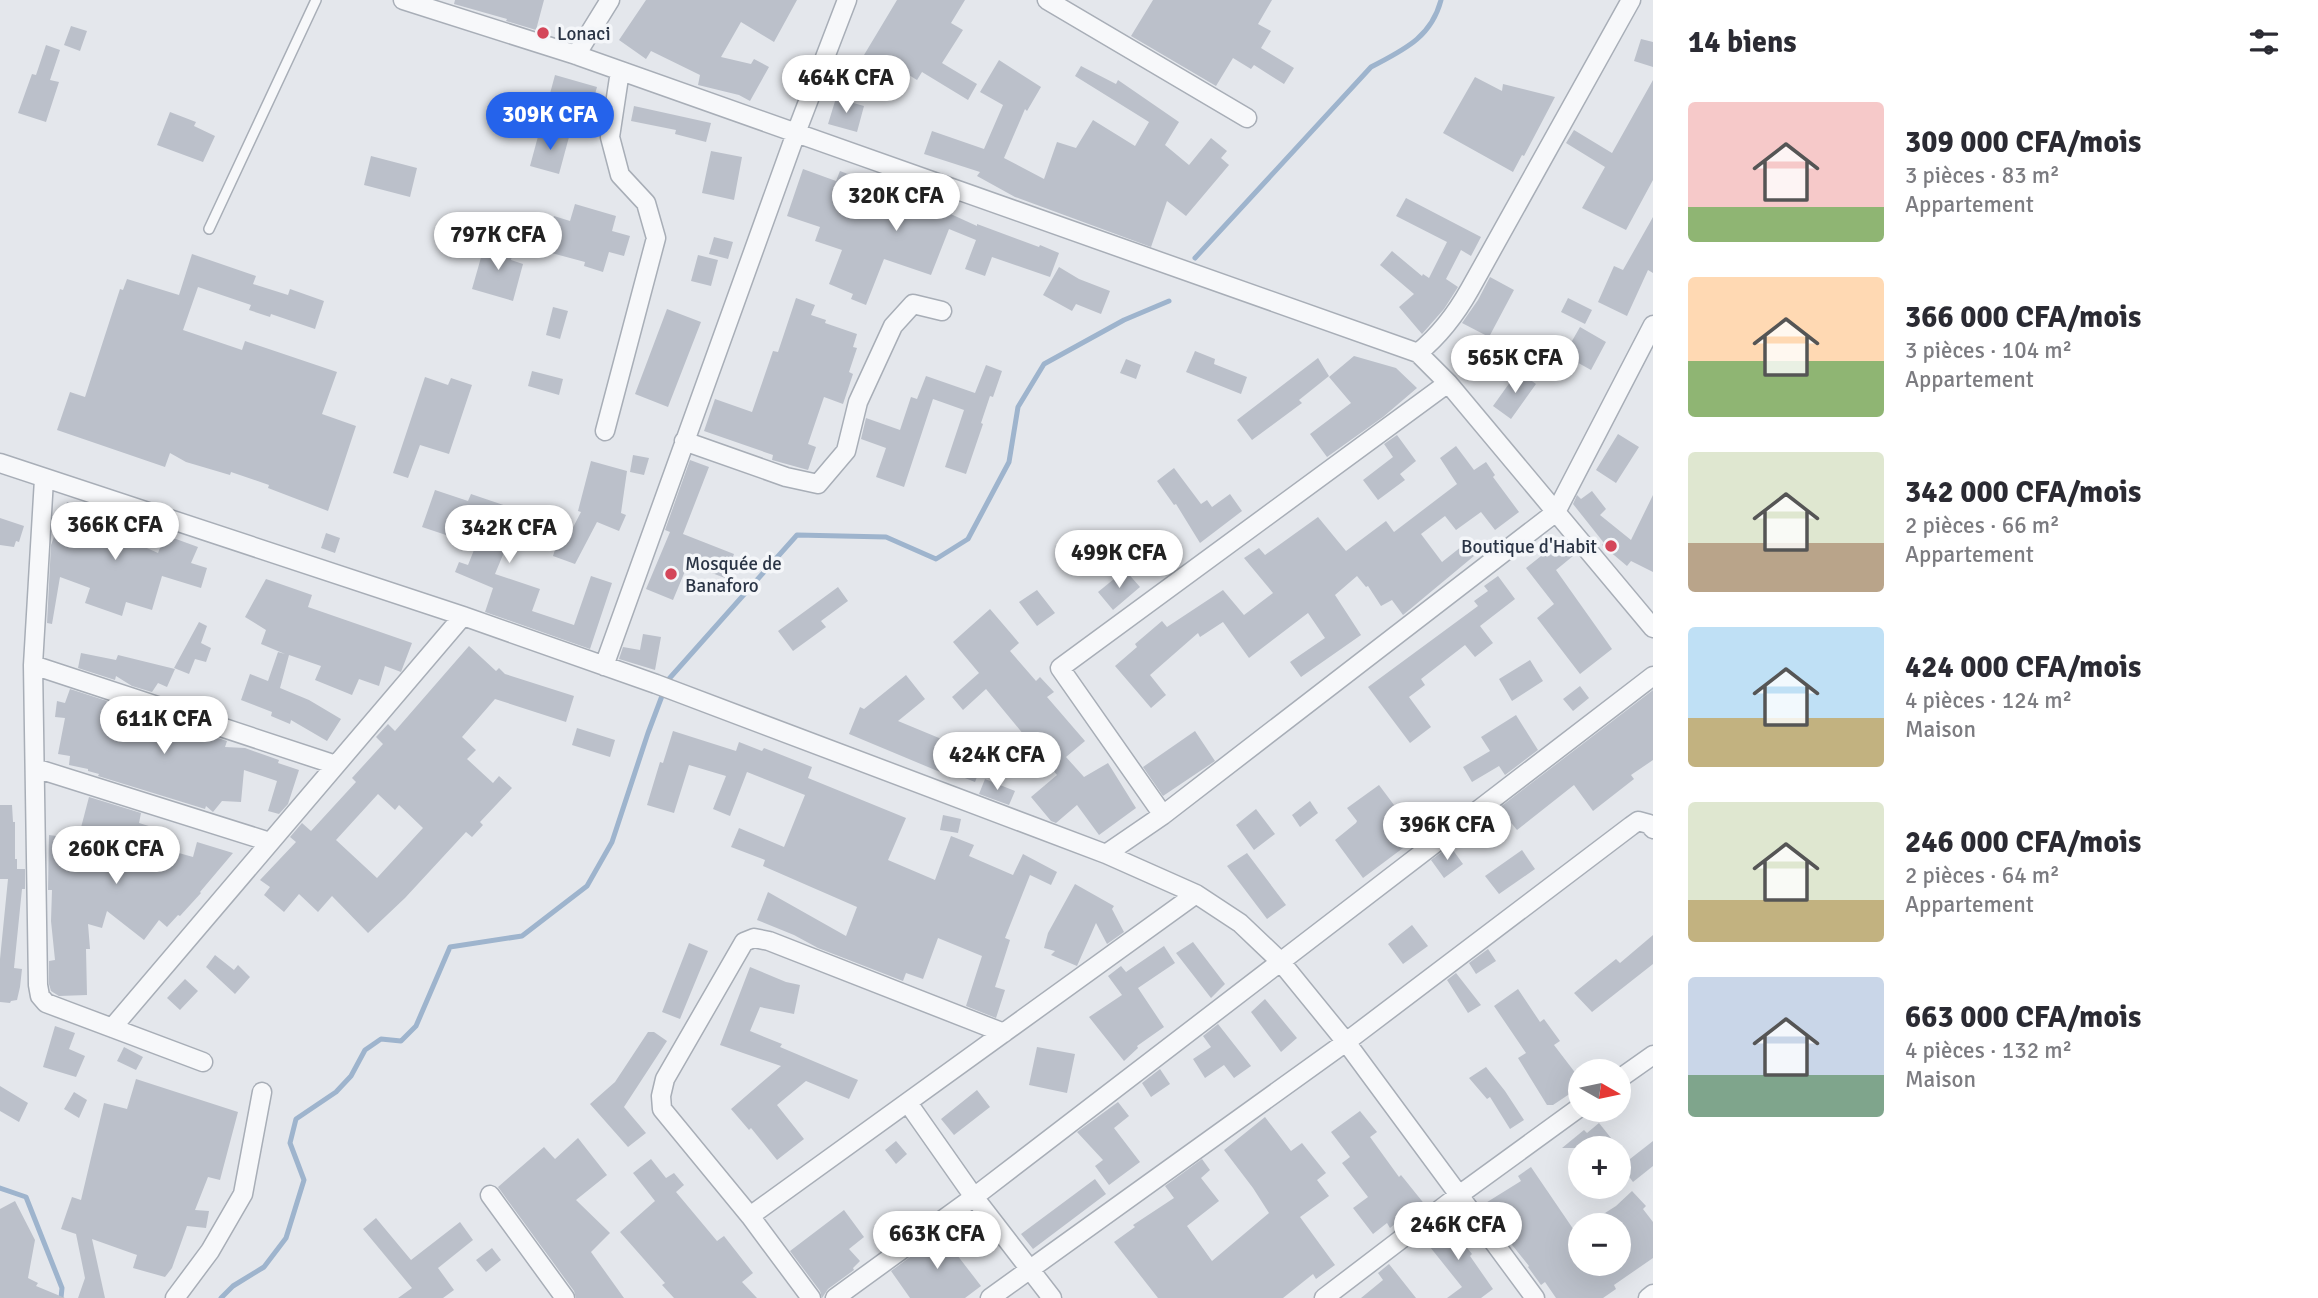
<!DOCTYPE html>
<html lang="fr">
<head>
<meta charset="utf-8">
<style>
	:root { --surface:#fff; --page:#f7f7f7; --text:#2b2b33; --muted:#7c7c81; --accent:#2563eb }
	body { margin:0; font-family:Signika,sans-serif; background:var(--page); color:var(--text); height:100vh; display:flex; flex-direction:column; font-size:26px; white-space:nowrap }
	* { box-sizing:border-box; margin:0 }
	p { font-size:23px; color:var(--muted) }
	.icon { flex:none; width:38px; height:38px; fill:none; stroke:currentColor; stroke-width:2; stroke-linecap:round; stroke-linejoin:round }
	.map { position:relative; flex:1; overflow:hidden }
	.drawer { display:flex; flex-direction:column; background:var(--surface); width:665px }
	.drawer>* { flex:none }
	.needle { width:46px; rotate:99deg }
	.tools { position:absolute; left:1568px; top:1059px; display:grid; gap:14px }
	.tools a { display:grid; place-items:center; width:63px; height:63px; border-radius:50%; background:var(--surface); box-shadow:0 7px 28px #0002; font-size:35px }
	.price { position:absolute; translate:-50% -60px; padding:0 16px; border-radius:24px; background:#fff; color:#222; font-size:23px; line-height:46px; filter:drop-shadow(0 2px 4px #0008) }
	.price::after { content:''; position:absolute; left:50%; top:42px; width:21px; height:16px; margin-left:-10px; background:inherit; clip-path:polygon(0 0,100% 0,50% 100%) }
	.price.selected { background:var(--accent); color:#fff }
	ul { padding:0; list-style:none }
	li { display:flex; align-items:center; gap:21px; height:175px; padding:0 35px }
	li span { display:grid; place-items:center; flex:none; width:196px; height:140px; border-radius:7px; color:#555 }
	li>.icon { margin-inline-start:auto }
	span .icon { width:84px; height:84px; fill:#fffc; stroke-width:1 }
	li b { font-size:30px }
	h2 { display:flex; justify-content:space-between; align-items:center; height:84px; padding:0 35px; font-size:30px }
	main { display:flex; flex:1; min-height:0 }
	.map>svg:first-child { display:block }
	.lines { fill:none; stroke-linecap:round; stroke-linejoin:round }
	.stream { stroke:#9eb4cd; stroke-width:5 }
	.building { fill:#bbc0ca; fill-rule:evenodd }
	.service-casing { stroke:#a8aeb7; stroke-width:12 }
	.minor-casing { stroke:#a8aeb7; stroke-width:21 }
	.service { stroke:#f7f8fa; stroke-width:9 }
	.minor { stroke:#f7f8fa; stroke-width:18 }
	.poi-dot { fill:#d44659; stroke:#f4f6f9; stroke-width:2.5 }
	.labels { text-anchor:middle; stroke-width:7; stroke-linejoin:round; paint-order:stroke }
	.poi-label { font-size:19px; fill:#2a3445; stroke:#f4f6f9; text-anchor:start }
</style>
</head>
<body>
<main>
<div class="map">
<svg width="1653" height="1298" viewBox="0 0 1653 1298">
	<rect width="100%" height="100%" fill="#e4e7ec"/>
	<g class="lines">
		<!-- stream -->
		<path class="stream" d="M1195,258L1371,67C1403,50 1431,38 1441,0
			M0,1188L26,1197L62,1288L61,1298
			M221,1298L233,1286L264,1267L286,1238L304,1180L290,1143L296,1119L336,1092L351,1076L365,1050L381,1039L401,1041L416,1026L450,947L522,936L587,886L612,842L648,733L668,680L797,535L886,537L936,559L968,539L1009,462L1018,407L1044,364L1124,320L1169,301"/>
	</g>
	<!-- building -->
	<path class="building" d="M455,0H544L536,30L506,21L507,19L454,4Z
		M646,0H797L774,42L741,22L721,57L751,64L754,59L769,67L750,101L739,95L698,85L700,75L651,51L646,59L619,40Z
		M897,0H965L951,23L963,30L942,63L977,84L968,100L922,72L917,80L891,64L885,75L861,60Z
		M1153,0H1272L1258,24L1271,31L1261,48L1294,68L1284,84L1254,65L1251,69L1233,58L1216,86L1131,36Z
		M71,26L87,31L80,51L64,45Z
		M1641,39L1653,42V67L1634,61Z
		M46,45L60,50L50,80L59,82L46,122L18,113L32,74L36,75Z
		M999,60L1041,87L1027,111L1025,109L1004,158L1044,179L1057,142L1076,148L1093,120L1135,146L1149,122L1075,76L1081,66L1116,84L1118,80L1179,122L1165,145L1189,165L1211,138L1227,151L1221,158L1229,165L1186,216L1167,201L1151,247L1015,197L977,176L980,172L924,154L932,131L984,149L1003,105L980,92Z
		M555,75L597,87L590,112L548,101Z
		M1475,77L1502,91L1503,84L1555,97L1524,156L1522,155L1513,172L1443,133Z
		M1653,80V180L1626,230L1582,208L1605,167L1566,143L1574,130L1612,153Z
		M836,98L864,106L857,132L828,124Z
		M634,106L711,123L706,142L675,134L676,130L631,121Z
		M170,112L196,122L194,126L215,136L203,162L157,145Z
		M540,129L569,137L559,174L530,166Z
		M711,151L742,157L734,200L702,193Z
		M371,156L417,168L410,197L364,185Z
		M803,169L836,181L840,171L853,176L852,179L922,201L977,226V224L1039,247L1040,245L1059,253L1050,277L992,257L985,276L965,269L976,240L949,229L931,275L884,259L866,305L851,299L853,294L829,284L842,250L815,241L820,227L787,216Z
		M1406,198L1481,237L1471,256L1461,250L1446,279L1458,287L1444,309L1422,334L1399,307L1414,294L1380,265L1392,251L1422,276L1423,274L1429,278L1447,242L1396,216Z
		M575,204L616,216L612,231L630,236L624,256L609,252L603,272L584,266L585,262L544,251L554,216L570,221Z
		M1653,217V273L1648,270L1627,316L1598,302L1614,266L1623,270Z
		M714,237L733,242L728,259L709,254Z
		M486,240L514,248L511,260L523,264L513,301L472,289Z
		M192,254L256,276L253,284L288,295L290,289L324,301L315,329L271,314L270,317L249,310L251,305L198,287L183,330L242,350L245,341L337,372L322,414L356,426L328,511L268,488L269,485L231,472L230,475L186,462L170,453L165,467L57,430L70,392L85,397L120,289L123,290L127,279L179,295Z
		M698,255L718,260L711,286L691,281Z
		M1059,267L1079,279L1110,291L1101,314L1076,304L1072,311L1043,295Z
		M1490,277L1514,290L1489,337L1462,323L1478,300Z
		M796,298L815,305L811,315L826,320L825,323L857,334L853,347L857,348L849,372L853,374L843,404L824,397L808,444L816,447L808,470L772,460L773,455L704,431L715,399L752,412L773,351L778,352Z
		M1568,298L1592,310L1585,324L1561,312Z
		M553,307L568,311L560,339L546,335Z
		M667,309L701,322L668,407L635,394Z
		M1580,327L1606,342L1591,370L1564,355Z
		M1195,351L1215,359L1214,364L1247,377L1241,394L1186,372Z
		M1354,356L1396,368L1417,388L1383,417L1327,457L1310,434L1351,403L1329,377Z
		M1318,358L1329,376L1299,400L1302,403L1252,440L1237,420Z
		M1126,359L1141,365L1136,379L1120,373Z
		M986,365L1002,371L993,397L990,396L981,423L983,424L966,474L945,467L964,410L933,399L904,487L876,477L886,448L861,439L866,418L900,430L911,397L917,399L926,376L975,393Z
		M532,371L563,379L559,395L528,386Z
		M1518,371L1536,384L1511,419L1493,406Z
		M425,377L448,385L451,378L472,385L449,454L420,445L408,478L393,473Z
		M1618,434L1639,447L1616,483L1596,470Z
		M1397,435L1416,461L1400,474L1405,480L1378,500L1363,480L1393,457L1384,444Z
		M1456,446L1474,470L1486,462L1495,475L1493,477L1519,512L1495,530L1481,512L1456,530L1445,516L1421,534L1442,562L1471,539L1480,551L1403,615L1392,600L1381,606L1368,586L1366,587L1357,576L1335,595L1361,635L1301,677L1290,662L1325,638L1308,613L1249,658L1223,622L1200,637L1198,633L1150,675L1166,695L1151,708L1115,666L1137,647L1135,644L1162,621L1167,627L1223,590L1244,615L1273,593L1244,558L1259,548L1265,555L1318,517L1346,551L1386,521L1394,532L1457,484L1440,458Z
		M633,455L649,458L644,475L630,472Z
		M690,460L709,467L683,534L734,554L725,578L688,564L673,600L646,589L670,532L665,530Z
		M591,461L627,471L621,513L626,515L619,531L597,522L575,564L553,556L559,537L567,539L581,512L578,511Z
		M1174,468L1201,504L1207,500L1212,507L1230,494L1242,511L1200,543L1176,504L1174,505L1157,481Z
		M435,490L468,501L471,494L539,517L532,540L512,533L495,574L540,589L532,611L574,625L591,576L612,583L590,649L485,612L493,588L455,572L459,562L468,565L476,545L422,527Z
		M1592,491L1606,509L1600,515L1631,540L1653,495V572L1631,561L1627,566L1602,545L1604,543L1573,504L1577,495L1581,499Z
		M67,502L134,524L129,540L158,553L165,535L198,547L191,563L207,568L201,588L162,576L152,610L126,602L122,616L85,603L90,588L60,577L52,624L47,623L51,545Z
		M0,518L24,526L19,542L16,541L14,547L0,545Z
		M326,533L340,538L335,553L321,548Z
		M1560,541L1573,556L1556,570L1612,649L1580,674L1537,618L1554,604L1526,568Z
		M1125,570L1140,587L1113,610L1098,592Z
		M1498,576L1515,599L1480,626L1493,643L1475,657L1465,645L1421,679L1425,685L1409,697L1431,727L1410,743L1368,687L1478,606L1474,601L1488,591L1484,586Z
		M266,579L312,595L308,607L412,643L401,672L385,666L379,686L359,679L352,695L315,680L321,666L289,655L280,688L309,700L341,719L327,741L291,720L290,724L271,716L272,712L241,700L250,674L268,681L278,652L285,654L261,644L266,630L245,617Z
		M838,587L848,601L821,621L826,627L793,651L778,631Z
		M1037,590L1055,613L1037,626L1019,602Z
		M990,609L1019,643L1010,651L1036,681L1040,677L1054,692L1047,697L1085,741L1066,757L1084,777L1108,763L1136,808L1099,835L1077,805L1056,823L1051,821L1031,797L1057,775L986,689L963,710L952,697L979,673L953,642Z
		M199,622L207,626L201,643L211,648L206,662L195,659L189,674L174,668Z
		M643,634L661,637L655,670L619,659L623,647L640,650Z
		M469,646L496,671L499,668L505,674L574,696L566,722L495,699L462,737L476,750L467,759L493,783L499,776L512,788L480,822L483,825L472,837L466,832L405,898L368,933L332,896L318,912L299,894L284,912L264,895L270,887L260,880L296,842L290,837L302,823L311,831L356,782L352,778L383,744L376,737L388,724L395,731ZM378,794L395,810L399,805L423,828L377,878L336,840Z
		M81,653L116,660L118,655L175,669L167,687L158,683L152,692L132,686L116,676L115,680L78,668Z
		M1530,660L1543,681L1512,701L1499,679Z
		M906,675L925,699L898,721L985,757L975,782L942,769L940,772L849,734L860,707L864,709Z
		M1580,686L1589,698L1573,711L1563,699Z
		M70,689L107,701L101,717L130,721L136,711L227,741L225,747L245,748L279,760L278,763L299,770L288,804L279,814L268,811L277,781L244,770L241,802L222,801L213,812L206,806L205,809L98,776L99,774L88,771V769L69,765L70,756L58,754L65,718L55,717L57,701L65,703Z
		M1653,690V760L1631,775L1634,779L1593,811L1574,785L1517,830L1499,808Z
		M1516,715L1538,750L1505,775L1499,766L1472,782L1463,767L1490,751L1481,737Z
		M577,728L615,740L610,757L572,745Z
		M673,731L736,751L739,742L762,751L764,748L812,767L808,778L906,818L888,860L935,880L951,836L974,845L969,856L1013,875L1023,854L1057,872L1051,885L1030,875L1005,938L1010,940L995,987L1005,990L996,1018L966,1006L982,956L938,938L923,979L906,973L903,981L818,948L794,935L757,920L768,892L846,936L857,907L763,866L765,860L731,847L739,828L784,847L805,795L747,772L730,816L713,809L726,776L689,765L674,813L647,805L660,762L663,763Z
		M1195,731L1215,761L1163,796L1143,767Z
		M985,779L1015,791L1009,805L979,794Z
		M1379,785L1412,829L1427,819L1435,829L1418,842L1415,839L1363,878L1335,840L1356,823L1357,821L1347,808Z
		M89,797L141,813L139,823L152,827L147,844L193,857L197,842L233,853L200,892L201,893L180,916L178,915L167,927L159,920L144,940L107,911L102,928L88,924L90,949H86L87,995L59,996L51,991L49,984V961L55,960L51,921L52,890H48L49,835L78,839Z
		M1310,801L1318,813L1300,827L1292,815Z
		M0,805H12L13,822H15V859H17V869H25V889H22L14,968L22,969L20,987L17,1000L11,1001L10,1003L0,1002V959L8,879H0Z
		M1256,809L1275,834L1254,850L1236,825Z
		M943,815L961,819L958,833L940,830Z
		M1450,846L1463,864L1444,878L1431,860Z
		M1522,850L1535,869L1499,894L1485,876Z
		M1247,853L1286,905L1267,919L1227,866Z
		M1075,884L1114,906L1112,909L1124,932L1107,944L1096,923L1077,966L1051,955L1055,951L1044,948L1048,933Z
		M1412,925L1428,946L1403,964L1388,944Z
		M1653,935V964L1592,1012L1574,993L1616,959L1620,963Z
		M1193,942L1225,984L1211,998L1176,953Z
		M689,943L708,951L680,1019L662,1012Z
		M1164,946L1175,963L1138,988L1164,1027L1137,1046L1138,1048L1124,1061L1089,1017L1122,995L1108,976L1121,966L1126,972Z
		M1488,949L1496,961L1476,974L1469,963Z
		M215,955L234,970L238,965L250,977L235,994L206,967Z
		M750,967L786,982L800,985L794,1014L760,1007L750,1031L782,1044L780,1047L858,1080L849,1099L806,1081L777,1105L804,1139L777,1160L751,1128L749,1130L731,1109L781,1066L720,1045Z
		M1456,973L1481,1005L1468,1013L1447,980Z
		M185,979L198,991L180,1010L167,998Z
		M1518,989L1540,1022L1544,1019L1560,1041L1554,1045L1580,1079V1087L1553,1105H1547L1518,1058L1526,1053L1494,1006Z
		M1265,999L1297,1038L1281,1052L1251,1012Z
		M1218,1024L1251,1066L1234,1078L1224,1065L1205,1078L1193,1059L1211,1047L1203,1036Z
		M55,1026L75,1033L69,1049L85,1056L76,1077L43,1067Z
		M648,1032H654L667,1041L624,1107L646,1133L628,1147L590,1104L615,1082Z
		M124,1047L143,1057L136,1070L117,1061Z
		M1037,1047L1075,1054L1067,1093L1029,1085Z
		M1486,1067L1505,1091L1524,1120L1510,1129L1490,1097L1487,1099L1469,1078Z
		M1160,1069L1170,1084L1151,1097L1142,1083Z
		M136,1079L238,1112L220,1180L208,1177L195,1210L209,1211L206,1228L187,1226L172,1268L165,1277L133,1268L137,1255L92,1239L105,1298H78L85,1278L76,1234L61,1229L72,1197L81,1200L104,1103L127,1109Z
		M0,1086L28,1103L19,1122L0,1111Z
		M977,1090L990,1107L954,1135L941,1119Z
		M74,1092L87,1100L79,1118L64,1109Z
		M1118,1102L1129,1116L1114,1128L1140,1162L1109,1185L1095,1166L1103,1160L1077,1132Z
		M1360,1111L1377,1132L1370,1137L1399,1177L1401,1175L1426,1206L1408,1220L1404,1221L1402,1218L1390,1228L1387,1223L1373,1234L1353,1208L1368,1197L1342,1163L1350,1157L1331,1132Z
		M1265,1117L1291,1151L1302,1143L1326,1173L1317,1180L1329,1196L1300,1217L1335,1265L1316,1279L1313,1274L1283,1298H1158L1114,1242L1135,1227L1133,1225L1174,1198L1165,1186L1202,1159L1210,1170L1201,1178L1219,1201L1187,1226L1212,1261L1269,1213L1253,1188L1224,1150Z
		M1599,1123L1619,1148H1562L1584,1130L1587,1133Z
		M578,1138L607,1175L576,1200L610,1233L591,1252L624,1298H576L574,1291L498,1187L544,1147L555,1159Z
		M896,1141L907,1154L896,1164L885,1150Z
		M1653,1141V1166L1633,1182L1621,1166Z
		M651,1159L666,1178L674,1173L684,1185L676,1192L717,1241L724,1236L753,1273L742,1282L757,1298H674L662,1285L665,1283L620,1232L655,1201L633,1173Z
		M1531,1167L1580,1239V1264H1619V1225H1586L1616,1206L1632,1191L1646,1206L1643,1209L1653,1222V1258L1614,1285L1616,1289L1603,1298H1556L1545,1282L1541,1285L1528,1267L1529,1266L1500,1230L1484,1204L1521,1181L1518,1176Z
		M1095,1179L1106,1194L1033,1249L1021,1234Z
		M15,1201L35,1240L28,1278L38,1283L36,1286L65,1298H0V1209Z
		M844,1210L864,1237L849,1249L860,1261L853,1268L854,1270L828,1289L822,1298L820,1291L790,1251Z
		M376,1218L411,1260L460,1222L473,1240L438,1268L454,1290L443,1298H398L412,1288L363,1229Z
		M1445,1220L1472,1254L1470,1256L1493,1289L1481,1298H1447L1462,1287L1422,1237Z
		M950,1228L961,1246L954,1251L981,1286L965,1298H910L891,1271Z
		M492,1248L501,1260L486,1272L476,1260Z
		M1389,1264L1416,1298H1361L1383,1280L1378,1273Z"/>
	<g class="lines">
		<!-- service casing -->
		<g class="service-casing">
			<path id="service" d="M209,229L316,0"/>
		</g>
		<!-- minor casing -->
		<g class="minor-casing">
			<path id="minor" d="M403,0L576,55L1418,353L1448,383L1653,628
				M1047,0L1247,118
				M576,55L610,0
				M1418,353C1440,335 1456,314 1470,289L1631,0
				M605,431L656,238L646,203L620,175L610,137L620,71
				M684,441L786,477L818,484L846,451L858,402L893,326L913,304L942,311
				M0,463L463,616L656,684L1106,854L1196,894L1240,923L1280,961L1346,1042L1535,1298
				M44,479L33,665L38,985L40,996L46,1003L203,1062
				M33,665L336,765
				M604,666L796,133L847,0
				M35,768L270,842
				M1163,815L1060,668L1448,383
				M1106,854L1163,815L1556,512L1653,325
				M112,1028L463,616
				M1619,1079L1653,1055
				M908,1103L974,1197L1052,1298
				M490,1195L565,1298
				M750,1216L1196,894
				M175,1298L210,1251L243,1194L262,1092
				M811,1298L750,1216L662,1109L661,1096L665,1079L744,942L754,938L769,941L1004,1033
				M835,1298L974,1197L1653,676
				M990,1298L1346,1042L1631,826L1638,821L1649,824L1653,829
				M1324,1298L1459,1195L1580,1107
				M1648,1298L1653,1294"/>
		</g>
		<!-- service -->
		<use href="#service" class="service"/>
		<!-- minor -->
		<use href="#minor" class="minor"/>
	</g>
	<!-- markers -->
	<g class="poi-dot">
		<circle cx="543" cy="33" r="7"/>
		<circle cx="1611" cy="546" r="7"/>
		<circle cx="671" cy="574" r="7"/>
	</g>
	<g class="labels">
		<!-- poi labels -->
		<g class="poi-label">
			<text x="557" y="40">Lonaci</text>
			<text x="1597" y="553" text-anchor="end">Boutique d'Habit</text>
			<text x="685" y="570">Mosquée de<tspan x="685" dy="22">Banaforo</tspan></text>
		</g>
	</g>
</svg>
<div class="tools">
<a><svg class="needle" viewBox="-14 -14 28 28"><path d="M0-13l5 13h-10z" fill="#e53935"/><path d="M0 13l5-13h-10z" fill="#7c7c81"/></svg></a>
<a>+</a>
<a>−</a>
</div>
<b class="price" style="left:846px;top:115px">464K CFA</b>
<b class="price selected" style="left:550px;top:152px">309K CFA</b>
<b class="price" style="left:896px;top:233px">320K CFA</b>
<b class="price" style="left:498px;top:272px">797K CFA</b>
<b class="price" style="left:1515px;top:395px">565K CFA</b>
<b class="price" style="left:115px;top:562px">366K CFA</b>
<b class="price" style="left:509px;top:565px">342K CFA</b>
<b class="price" style="left:1119px;top:590px">499K CFA</b>
<b class="price" style="left:164px;top:756px">611K CFA</b>
<b class="price" style="left:997px;top:792px">424K CFA</b>
<b class="price" style="left:1447px;top:862px">396K CFA</b>
<b class="price" style="left:116px;top:886px">260K CFA</b>
<b class="price" style="left:1458px;top:1262px">246K CFA</b>
<b class="price" style="left:937px;top:1271px">663K CFA</b>
</div>
<section class="drawer">
<h2>14 biens<svg class="icon" aria-label="filters" viewBox="0 0 24 24"><path d="M4 7h16M4 17h16"/><circle cx="9" cy="7" r="2"/><circle cx="15" cy="17" r="2"/></svg></h2>
<ul>
<li><span style="background:linear-gradient(#f6c9c9 75%,#8fb573 0)"><svg class="icon" aria-label="home" viewBox="0 0 24 24"><path d="M3 11l9-7 9 7M6 9v11h12V9"/></svg></span><div><b>309 000 CFA/mois</b><p>3 pièces · 83 m²</p><p>Appartement</p></div></li>
<li><span style="background:linear-gradient(#ffd9b3 60%,#8fb573 0)"><svg class="icon" aria-label="home" viewBox="0 0 24 24"><path d="M3 11l9-7 9 7M6 9v11h12V9"/></svg></span><div><b>366 000 CFA/mois</b><p>3 pièces · 104 m²</p><p>Appartement</p></div></li>
<li><span style="background:linear-gradient(#dfe7d0 65%,#b9a48a 0)"><svg class="icon" aria-label="home" viewBox="0 0 24 24"><path d="M3 11l9-7 9 7M6 9v11h12V9"/></svg></span><div><b>342 000 CFA/mois</b><p>2 pièces · 66 m²</p><p>Appartement</p></div></li>
<li><span style="background:linear-gradient(#bfe0f5 65%,#c2b280 0)"><svg class="icon" aria-label="home" viewBox="0 0 24 24"><path d="M3 11l9-7 9 7M6 9v11h12V9"/></svg></span><div><b>424 000 CFA/mois</b><p>4 pièces · 124 m²</p><p>Maison</p></div></li>
<li><span style="background:linear-gradient(#dfe7d0 70%,#c2b280 0)"><svg class="icon" aria-label="home" viewBox="0 0 24 24"><path d="M3 11l9-7 9 7M6 9v11h12V9"/></svg></span><div><b>246 000 CFA/mois</b><p>2 pièces · 64 m²</p><p>Appartement</p></div></li>
<li><span style="background:linear-gradient(#c9d6e8 70%,#7fa58c 0)"><svg class="icon" aria-label="home" viewBox="0 0 24 24"><path d="M3 11l9-7 9 7M6 9v11h12V9"/></svg></span><div><b>663 000 CFA/mois</b><p>4 pièces · 132 m²</p><p>Maison</p></div></li>
</ul>
</section>
</main>
</body>
</html>
